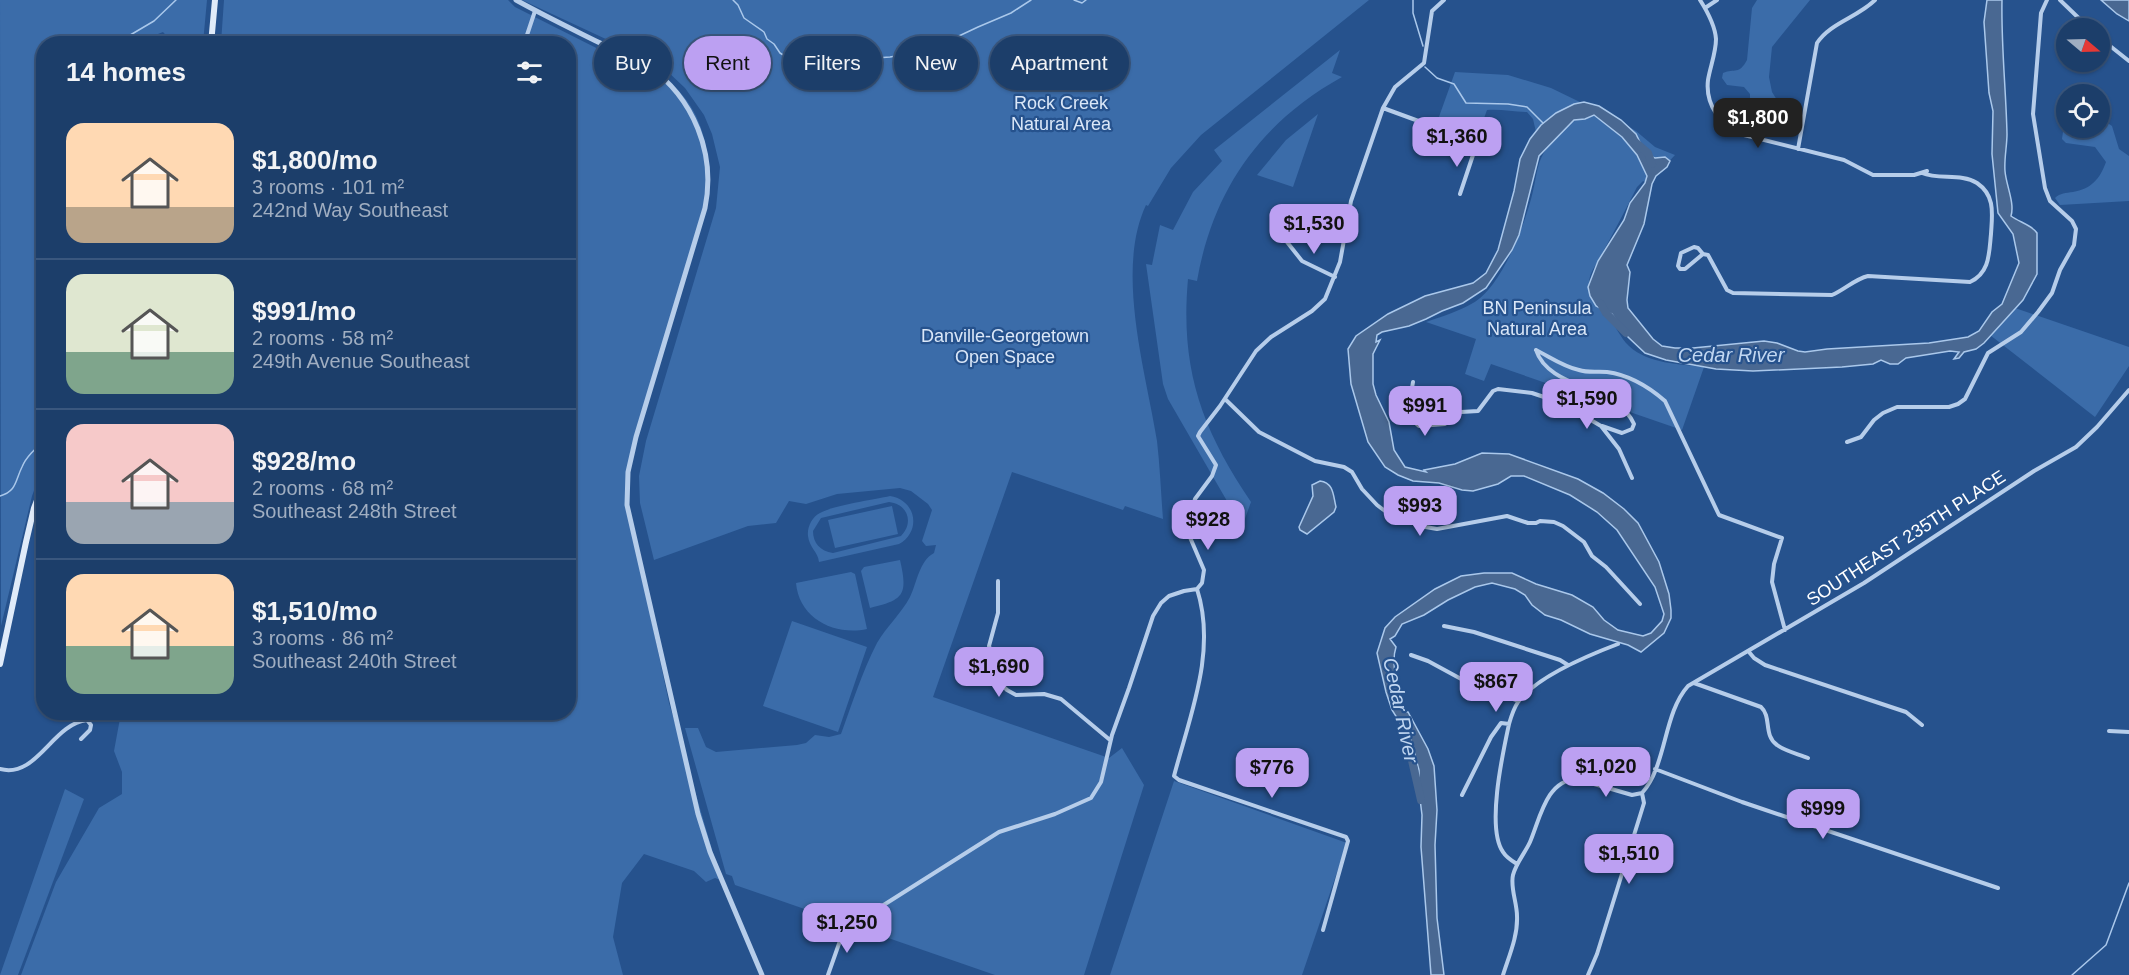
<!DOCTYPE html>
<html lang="en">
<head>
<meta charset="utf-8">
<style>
	:root { --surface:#1c3e6a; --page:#294972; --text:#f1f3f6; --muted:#a0aec1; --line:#3a577e; --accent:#bca0f2 }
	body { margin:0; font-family:Arial,sans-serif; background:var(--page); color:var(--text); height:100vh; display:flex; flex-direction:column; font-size:22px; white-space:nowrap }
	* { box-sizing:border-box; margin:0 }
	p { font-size:20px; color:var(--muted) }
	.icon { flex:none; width:33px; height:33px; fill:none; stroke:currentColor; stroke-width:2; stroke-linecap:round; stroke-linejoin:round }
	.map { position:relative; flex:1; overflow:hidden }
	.sheet { position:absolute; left:36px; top:36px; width:540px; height:684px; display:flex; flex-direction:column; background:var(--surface); border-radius:24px; box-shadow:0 2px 4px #0004,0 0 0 2px var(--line) }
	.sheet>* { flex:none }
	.hud { position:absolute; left:594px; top:36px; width:570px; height:54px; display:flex; gap:12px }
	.needle { width:39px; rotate:109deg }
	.fabs { position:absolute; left:2056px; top:18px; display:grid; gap:12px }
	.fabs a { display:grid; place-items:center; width:54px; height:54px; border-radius:50%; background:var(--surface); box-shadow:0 2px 4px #0004,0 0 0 2px var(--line); font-size:30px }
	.price { position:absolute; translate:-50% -51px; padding:0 14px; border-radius:12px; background:var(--accent); color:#111; font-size:20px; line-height:39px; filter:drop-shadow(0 2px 3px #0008) }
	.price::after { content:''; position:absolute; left:50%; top:36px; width:18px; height:14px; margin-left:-9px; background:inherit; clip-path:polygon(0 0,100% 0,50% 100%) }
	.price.selected { background:#222; color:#fff }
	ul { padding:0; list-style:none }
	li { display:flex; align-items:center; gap:18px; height:150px; padding:0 30px }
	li+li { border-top:2px solid var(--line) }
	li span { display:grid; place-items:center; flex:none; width:168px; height:120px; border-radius:18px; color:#555 }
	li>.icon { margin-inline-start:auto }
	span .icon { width:72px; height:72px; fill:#fffc; stroke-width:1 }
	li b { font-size:26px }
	h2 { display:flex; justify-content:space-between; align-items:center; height:72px; padding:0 30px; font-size:26px }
	.tag { padding:0 21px; border-radius:27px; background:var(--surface); box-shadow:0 2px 4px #0004,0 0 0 2px var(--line); font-size:21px; line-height:54px }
	.tag.selected { background:var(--accent); color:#111 }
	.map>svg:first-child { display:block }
	.green { fill:#3b6ca9; fill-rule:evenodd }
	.water { fill:#496892; stroke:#aac8eb; stroke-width:1.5 }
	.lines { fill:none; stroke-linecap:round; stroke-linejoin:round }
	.stream { stroke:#aac8eb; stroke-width:1.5 }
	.river { stroke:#496892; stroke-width:8 }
	.minor { stroke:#b6cdea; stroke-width:4 }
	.tertiary { stroke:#b6cdea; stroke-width:5 }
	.secondary { stroke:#e0ebf9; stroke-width:6 }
	.labels { text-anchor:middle; stroke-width:4.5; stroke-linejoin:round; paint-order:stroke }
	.park-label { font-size:18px; fill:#dae7f8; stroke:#26528d }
	.street-label { font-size:18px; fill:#fff; stroke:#26528d }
	.water-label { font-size:20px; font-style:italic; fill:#c1d7f2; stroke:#26528d }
</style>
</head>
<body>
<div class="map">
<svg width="2129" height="975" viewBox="0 0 2129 975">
	<rect width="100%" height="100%" fill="#26528d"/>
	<!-- green -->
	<path class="green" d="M0,0H207L203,43H173L163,32L135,43L44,44L43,466L32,496L1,626Z
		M224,0H508L515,7L642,71L645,64C655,72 666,78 675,87C705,116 712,158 707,198L632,456L628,483L630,520L669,703L721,880L715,878L706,882L694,871L644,854L622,883L613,937L623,975H21L56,882L99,808L122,794V772L114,751L121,713L568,712V44L221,43Z
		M522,0H1369L1201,135L1171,168L1148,206L1146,205C1115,271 1146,372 1157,441C1160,467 1161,494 1163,519L1125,506L1123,510L1012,472L933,697L1109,758L1122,748L1144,785L1084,975H995L735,885L732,876L726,874L685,728H698L706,747L716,752L797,745L806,743L815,735L829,737L841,734C852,704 862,672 877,643C886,627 901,614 910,597C917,583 919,561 934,553L936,545L926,546L922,541L932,510L928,504L911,491L900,488L837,494L806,504L789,501L776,523L748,526L654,560L640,503L639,476L646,441L716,208L720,167L712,134L704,115L685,88L665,69L638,54Z
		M1757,0H1810L1772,47L1769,77L1772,92L1777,100V112L1782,129L1781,134C1764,135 1739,127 1725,118L1728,114L1741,112L1750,103V94L1744,87L1727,85L1722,78L1723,73C1735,68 1739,75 1747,60L1752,8Z
		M1340,50L1332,73L1342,77C1261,122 1213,189 1197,281L1188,279C1180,368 1201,428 1251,502L1242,527L1168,399L1163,384L1146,264L1152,265L1160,225L1173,230L1193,192L1222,161L1214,150Z
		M1455,72L1508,75L1551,88L1617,120L1636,131L1655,147L1675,155L1649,183L1643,181L1637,187C1625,211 1613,234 1600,257C1596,266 1590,271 1589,282C1586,298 1598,306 1607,316C1616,325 1620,338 1629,346C1648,364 1680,364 1704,367L1682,430L1491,364L1484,381L1465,374L1476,339L1426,322C1441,317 1459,311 1473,303C1502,287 1526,222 1533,191C1537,175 1537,161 1547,148L1536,132L1533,119L1527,112C1513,112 1501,109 1487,110L1475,143L1435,128Z
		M1318,114L1293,187L1257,175L1286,140Z
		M2067,115V128H2100V118L2112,126L2119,149L2129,156V201L2060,205L2055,198C2060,193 2066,193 2073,192C2091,189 2100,179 2106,162L2095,147L2066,143L2062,139L2065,117Z
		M2015,308L2129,347V366L2095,417L1990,335Z
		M890,496C916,500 922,531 899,544L819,562C818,552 809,547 808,536C807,527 812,517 820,513C834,505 873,500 890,496ZM889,502C908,504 914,523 901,536L833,553C820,551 813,543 813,531L821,518Z
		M892,506L898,534L835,548L828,520Z
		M900,560C908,595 904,600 870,608L861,571L864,567Z
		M851,572L855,574L867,629C835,636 799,619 796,583Z
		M792,621L867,647L838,732L763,706Z
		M1174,781L1347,843L1302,975H1110Z
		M65,789L84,799L18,975H0Z"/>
	<!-- water -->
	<path class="water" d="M1987,0H2002C2001,45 2006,89 2007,134C2007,146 2004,159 2005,171C2006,185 2015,203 2011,216C2019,222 2032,225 2037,233V274L2023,300L1984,343L1976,349L1964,352L1959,358L1954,359L1959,352L1950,351L1906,358L1898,364H1890L1881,360L1873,364L1842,367L1753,371L1716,369L1666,360L1645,353L1628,337L1612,314L1596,306L1590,296L1588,287L1598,261L1624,220L1630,203L1645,183L1647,176L1637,155L1622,137L1594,115L1585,119L1574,120L1539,156L1519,235L1512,250L1486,288L1463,303L1442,311L1426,319L1409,326L1382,332L1377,335L1376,342L1380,340L1373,354V384L1376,395L1389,422L1394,450L1405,467L1426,472L1424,470L1455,464L1482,453L1509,454L1578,479L1603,493L1624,509L1638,523L1659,562L1669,594L1671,610V618L1664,633L1641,652L1628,645L1590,634L1561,620L1545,615L1532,605L1525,595L1515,589L1492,583L1475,587L1448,600L1424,615L1402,624L1395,636L1390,639L1396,647C1391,662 1396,682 1401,697L1400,698L1406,712H1408L1428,749L1434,766L1437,810L1435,845L1437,918L1444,975H1431L1421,847L1422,815L1419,791V770L1411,740L1392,710L1386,692L1377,653L1385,628L1395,617L1435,589L1461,576L1484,573H1512L1536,584L1572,595L1593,607L1604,620L1618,630L1643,636L1651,633L1662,621L1664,614L1655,587L1617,530L1597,512L1570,495L1524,476H1511L1498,484L1473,491L1462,490L1439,483L1413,481L1398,475L1385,467L1368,442L1351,384L1348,349L1356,336L1388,314L1425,296L1473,283L1486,273L1498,250L1514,191L1520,159L1530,139L1541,125L1556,113L1574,104L1584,102L1599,106L1621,120L1636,134L1646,155L1655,158L1665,157L1670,161L1667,167L1656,176L1652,184L1644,224L1627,265L1630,272L1627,300L1628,308L1653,339L1662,346L1675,348H1693L1764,341L1777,343L1798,351L1805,352L1827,349L1929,343L1968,337L1979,331L1992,312L2002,304L2019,263L2013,234L1998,213L1992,154L1993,111L1989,93L1984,22Z
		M2101,0H2129V21L2117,14Z
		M1320,481C1334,483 1333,495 1336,507L1334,512L1307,534L1300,530L1299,527L1313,496L1312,485Z"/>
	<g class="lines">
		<!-- stream -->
		<path class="stream" d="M733,0L738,5L744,18L764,32L767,39L774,44L780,53L799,65H811L833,61L890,57L927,51L978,27L1011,13L1031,0
			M1074,0L1082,3L1086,0
			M1413,0V13L1423,46
			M115,44L154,21L176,0
			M1425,67L1437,78L1454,84L1466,103L1508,104L1527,107L1543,123
			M0,496C17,491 15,481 22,467C26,457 35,449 44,441
			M2072,975L2106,945L2129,883"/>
		<!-- river -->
		<path class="river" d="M1634,141L1648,153L1652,164
			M1601,304L1606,313L1626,333
			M1403,721L1421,800"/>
		<!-- minor -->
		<path class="minor" d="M1700,0C1707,11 1715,25 1716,39C1716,53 1710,67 1708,80C1705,105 1721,127 1744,135L1844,160L1873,175H1914L1927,171
			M2060,0L2089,28
			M1705,8L1717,0
			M2100,38L2129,61
			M524,44L535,11
			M1383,108L1473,141L1475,149L1460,194
			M1798,149L1817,43C1830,23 1858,17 1875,0
			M1287,242L1302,261L1335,277
			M1703,254L1698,248L1694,247L1681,253L1678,266L1680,269H1685L1703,254L1708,255L1727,290L1733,293L1832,295C1844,290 1855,279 1868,276L1970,282C1990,273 1989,253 1991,234C1992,215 1996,196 1977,183C1961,173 1939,180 1922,173
			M1536,350C1550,357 1564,367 1579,370C1588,373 1598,371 1607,372C1629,375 1649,387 1665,401L1719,515L1782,538L1774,564L1772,582L1785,630
			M1536,350C1549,390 1617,385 1634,424L1632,429L1622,433L1602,426
			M1413,382L1409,406L1412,420L1419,426L1445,424L1461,412L1478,411L1493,391L1498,389L1532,393L1562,403L1601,426L1619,449L1632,478
			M1225,399L1259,432L1315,461L1344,467L1352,472L1362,489L1377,505L1385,511L1420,526L1437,529L1507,516L1528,523H1536L1540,521L1554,522L1563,526L1584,542L1592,556L1606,567L1640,604
			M1847,442L1861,437L1874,420L1883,413L1897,407H1949L1958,404L1965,399L1988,353L2021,332L2038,312L2052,293L2060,270L2074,245L2076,229L2072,221L2050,201L2045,188L2033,114L2041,13L2047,0
			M998,581V613L989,646L1002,685L1007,690L1016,695L1044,694L1061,699L1110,740
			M1197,589C1217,651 1190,715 1174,776L1179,780L1346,837L1348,841L1323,930
			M1444,626L1474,632L1560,660L1568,665
			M1749,652L1754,658L1765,665L1906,712L1922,725
			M1411,655L1428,661L1463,680L1518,701
			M1694,683L1761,707C1772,717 1763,735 1777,745C1785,751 1798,754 1808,758
			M1509,724C1503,752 1486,828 1503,852C1506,857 1512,861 1517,864
			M2109,731L2129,732
			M0,769C37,779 52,724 87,720L91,725L90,730L81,739
			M1655,769L1742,802L1998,888
			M1462,795L1491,737L1501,723L1509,724C1511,717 1514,708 1518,702C1537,676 1589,655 1618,644
			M828,975L841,938L852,925L999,832L1055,814L1091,798L1101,782L1112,735L1129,688L1153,616L1161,603L1169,596L1184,591L1197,589L1202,583L1204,570L1189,535L1190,517L1195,499L1212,476L1216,465L1198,436L1200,432L1220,406L1256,351L1271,337L1312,311L1325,299L1340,262L1351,201L1383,108L1395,87L1424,63L1432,11L1444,0
			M1503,975C1509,956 1518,936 1517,916C1517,903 1510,887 1513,875C1516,863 1525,853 1530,842C1540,819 1546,780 1577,779L1632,795L1642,793
			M1588,975L1597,954L1644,803L1642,793C1667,765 1663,714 1688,686L1864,583L2034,471L2076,447L2097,427L2129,390"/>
		<!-- tertiary -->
		<path class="tertiary" d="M516,0C543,15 570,28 598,42C614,50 633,56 648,66C694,98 716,154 705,208L636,437L628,472L627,505L698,814L710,852L762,975"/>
		<!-- secondary -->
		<path class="secondary" d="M211,44L215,0
			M0,664L26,542L34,508L44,482"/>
	</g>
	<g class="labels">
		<!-- park labels -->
		<g class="park-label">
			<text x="1061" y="109">Rock Creek<tspan x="1061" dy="21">Natural Area</tspan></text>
			<text x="1537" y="314">BN Peninsula<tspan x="1537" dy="21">Natural Area</tspan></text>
			<text x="1005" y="342">Danville-Georgetown<tspan x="1005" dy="21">Open Space</tspan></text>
		</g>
		<!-- street labels -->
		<g class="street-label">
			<text transform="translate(1906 538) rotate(-33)" y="6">SOUTHEAST 235TH PLACE</text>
		</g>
		<!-- water labels -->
		<g class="water-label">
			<text x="1731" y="362">Cedar River</text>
			<text transform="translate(1401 710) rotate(78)" y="7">Cedar River</text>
		</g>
	</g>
</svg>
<div class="fabs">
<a><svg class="needle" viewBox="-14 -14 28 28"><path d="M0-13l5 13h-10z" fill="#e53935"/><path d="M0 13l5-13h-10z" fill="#a0aec1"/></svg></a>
<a><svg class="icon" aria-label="locate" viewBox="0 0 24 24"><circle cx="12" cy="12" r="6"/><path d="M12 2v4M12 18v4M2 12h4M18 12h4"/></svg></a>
</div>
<b class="price selected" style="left:1758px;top:149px">$1,800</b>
<b class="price" style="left:1457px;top:168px">$1,360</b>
<b class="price" style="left:1314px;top:255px">$1,530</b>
<b class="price" style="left:1587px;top:430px">$1,590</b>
<b class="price" style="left:1425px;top:437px">$991</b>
<b class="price" style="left:1420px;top:537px">$993</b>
<b class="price" style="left:1208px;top:551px">$928</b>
<b class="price" style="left:999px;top:698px">$1,690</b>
<b class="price" style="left:1496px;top:713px">$867</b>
<b class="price" style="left:1606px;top:798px">$1,020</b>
<b class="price" style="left:1272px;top:799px">$776</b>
<b class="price" style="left:1823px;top:840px">$999</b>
<b class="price" style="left:1629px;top:885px">$1,510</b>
<b class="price" style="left:847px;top:954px">$1,250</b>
<div class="hud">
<a class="tag">Buy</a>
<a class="tag selected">Rent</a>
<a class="tag">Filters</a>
<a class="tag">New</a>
<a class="tag">Apartment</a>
</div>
<section class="sheet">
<h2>14 homes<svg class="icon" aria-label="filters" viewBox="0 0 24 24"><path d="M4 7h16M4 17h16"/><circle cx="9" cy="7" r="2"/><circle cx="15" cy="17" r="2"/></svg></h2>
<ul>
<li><span style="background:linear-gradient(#ffd9b3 70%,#b9a48a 0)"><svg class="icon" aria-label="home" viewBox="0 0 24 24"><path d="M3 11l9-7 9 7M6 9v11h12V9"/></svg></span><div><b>$1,800/mo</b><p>3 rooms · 101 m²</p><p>242nd Way Southeast</p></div></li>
<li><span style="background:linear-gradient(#dfe7d0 65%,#7fa58c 0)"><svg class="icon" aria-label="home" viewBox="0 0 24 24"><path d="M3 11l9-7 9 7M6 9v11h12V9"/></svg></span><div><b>$991/mo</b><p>2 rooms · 58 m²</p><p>249th Avenue Southeast</p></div></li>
<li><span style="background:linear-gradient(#f6c9c9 65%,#9aa5b1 0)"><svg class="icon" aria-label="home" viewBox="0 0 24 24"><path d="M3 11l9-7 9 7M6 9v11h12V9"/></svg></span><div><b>$928/mo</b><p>2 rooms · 68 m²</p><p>Southeast 248th Street</p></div></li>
<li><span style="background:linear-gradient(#ffd9b3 60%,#7fa58c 0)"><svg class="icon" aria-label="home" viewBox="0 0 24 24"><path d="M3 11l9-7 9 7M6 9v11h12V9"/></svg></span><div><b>$1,510/mo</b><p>3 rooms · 86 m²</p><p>Southeast 240th Street</p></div></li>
</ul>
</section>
</div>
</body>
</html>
